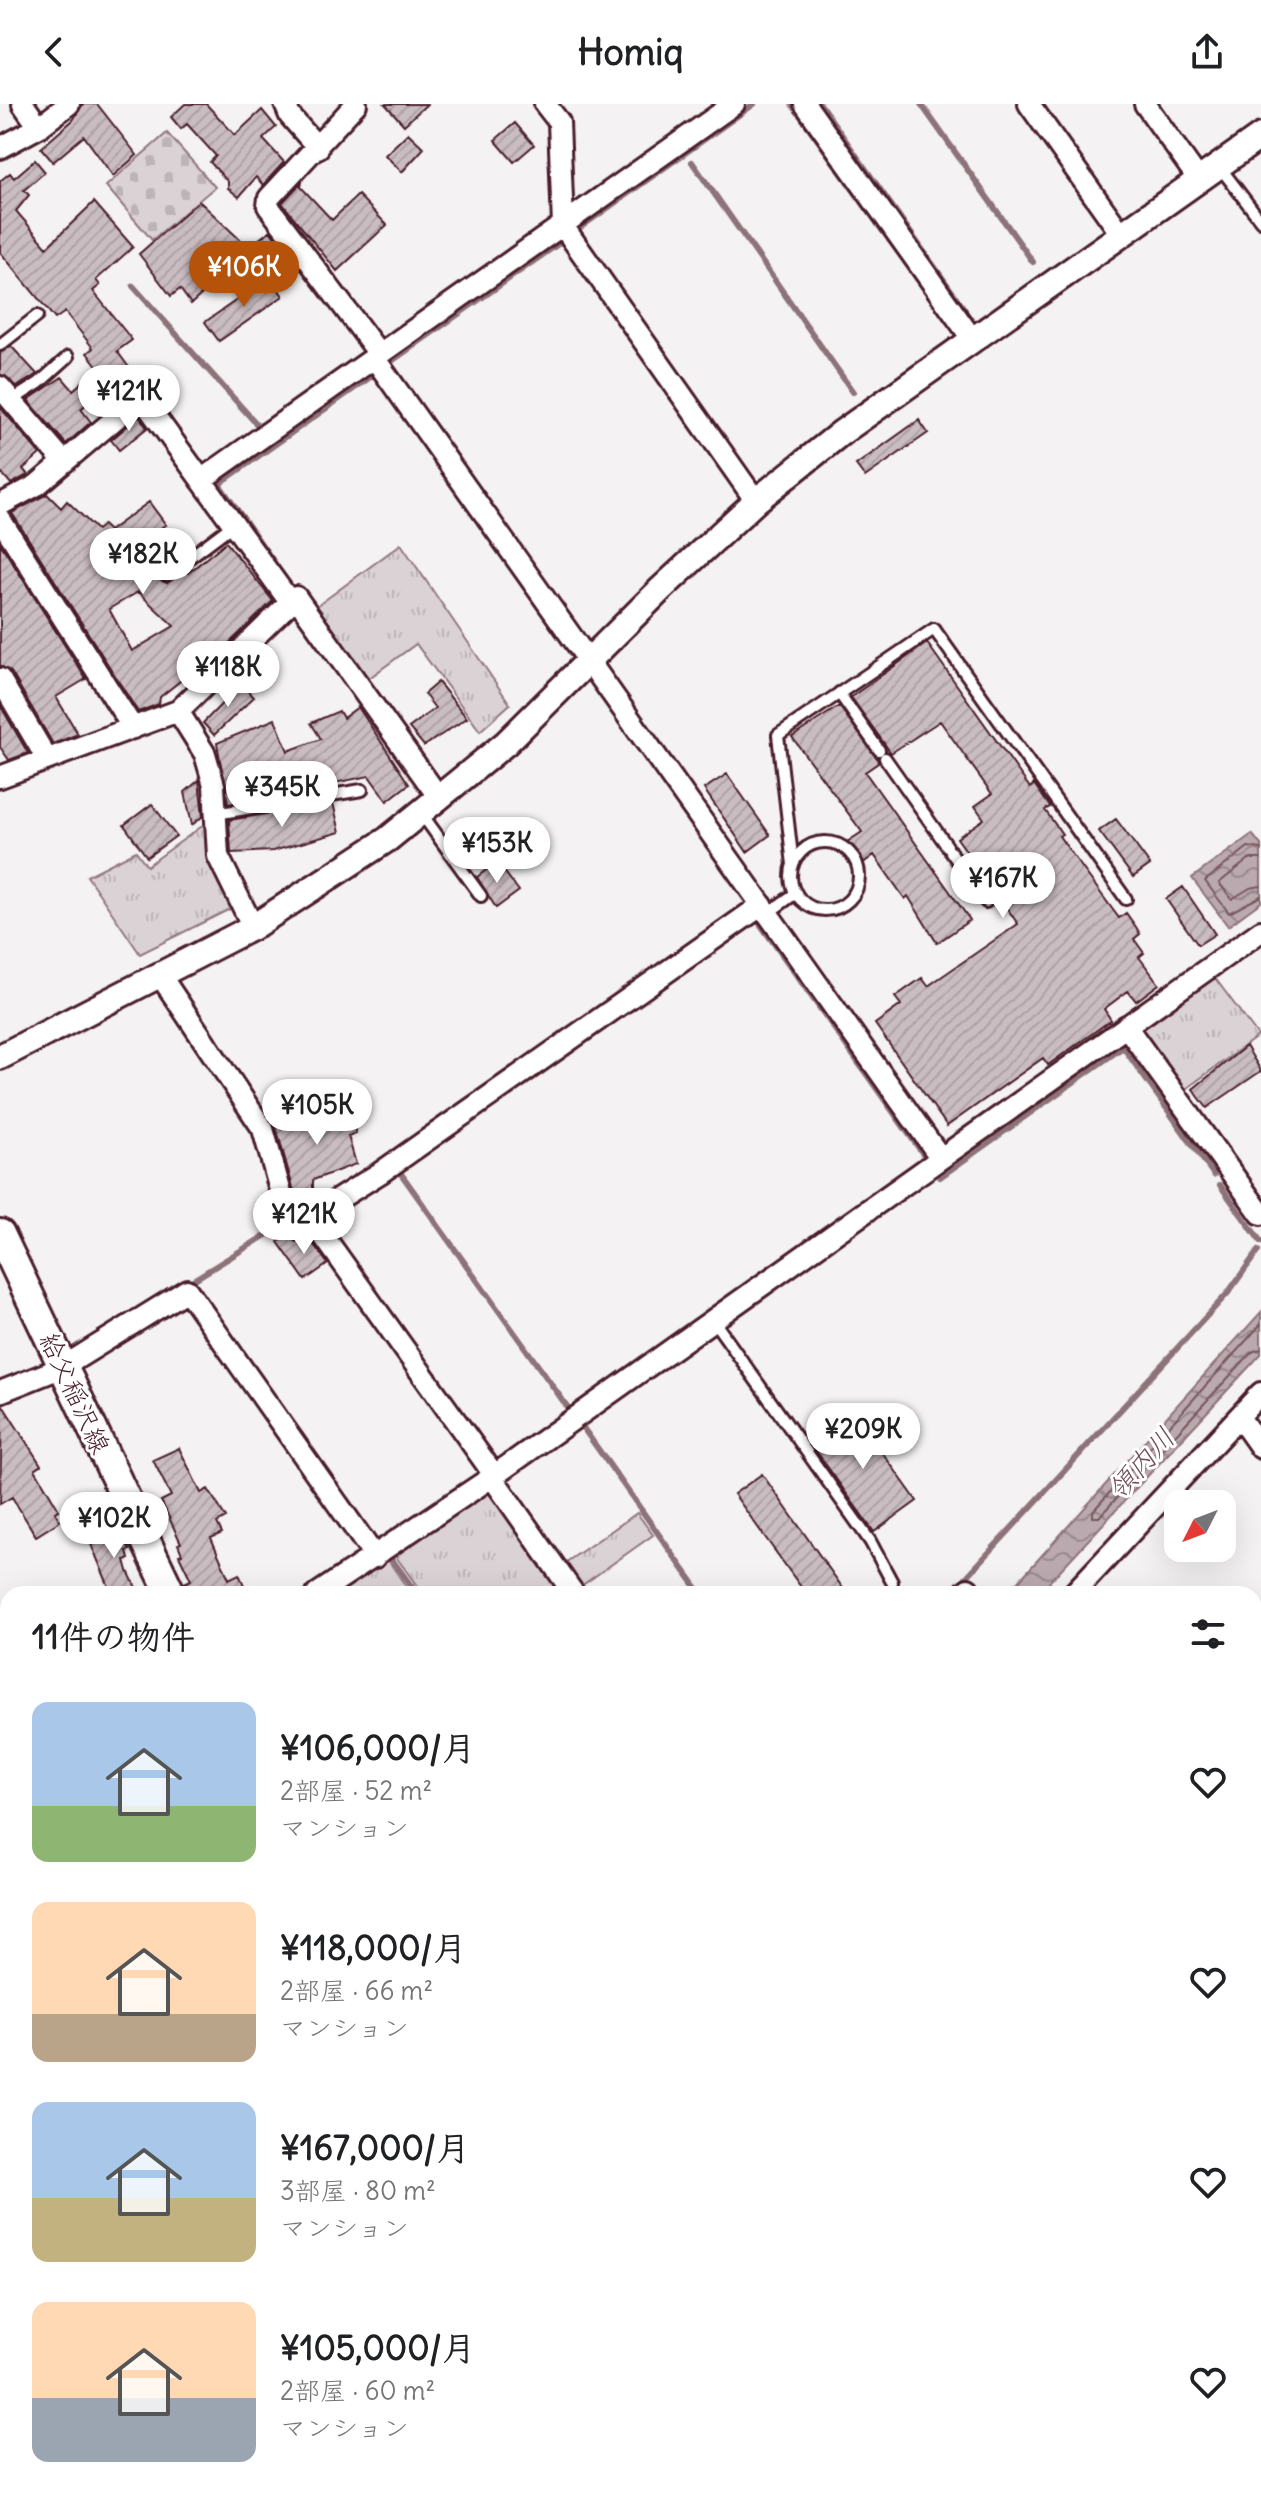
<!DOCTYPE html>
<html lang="ja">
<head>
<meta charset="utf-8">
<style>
	:root { --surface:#fff; --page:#f2f2f2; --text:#202124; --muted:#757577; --accent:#b45309 }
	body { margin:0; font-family:Delius,"Klee One",sans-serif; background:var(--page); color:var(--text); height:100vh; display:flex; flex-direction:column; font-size:30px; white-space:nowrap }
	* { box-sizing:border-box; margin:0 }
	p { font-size:26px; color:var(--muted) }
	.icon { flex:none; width:44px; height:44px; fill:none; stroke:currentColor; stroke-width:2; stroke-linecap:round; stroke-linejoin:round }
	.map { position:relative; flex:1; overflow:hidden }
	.sheet { position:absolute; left:0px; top:1482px; width:1262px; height:912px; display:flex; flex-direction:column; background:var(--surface); border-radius:24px 24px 0 0; box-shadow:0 8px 32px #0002 }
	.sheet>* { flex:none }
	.needle { width:52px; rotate:228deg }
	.fabs { position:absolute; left:1164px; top:1386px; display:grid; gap:16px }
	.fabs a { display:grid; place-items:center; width:72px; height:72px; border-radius:16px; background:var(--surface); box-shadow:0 8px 32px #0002; font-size:40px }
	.price { position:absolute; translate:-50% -68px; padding:0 18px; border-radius:28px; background:#fff; color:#222; font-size:26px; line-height:52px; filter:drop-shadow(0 2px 4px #0008) }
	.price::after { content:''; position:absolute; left:50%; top:48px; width:24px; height:18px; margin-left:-12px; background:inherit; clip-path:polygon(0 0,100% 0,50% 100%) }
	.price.on { background:var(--accent); color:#fff }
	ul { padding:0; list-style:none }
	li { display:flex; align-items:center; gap:24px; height:200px; padding:0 32px }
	li span { display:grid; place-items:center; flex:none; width:224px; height:160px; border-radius:16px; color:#555 }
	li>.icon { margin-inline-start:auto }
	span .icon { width:96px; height:96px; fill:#fffc; stroke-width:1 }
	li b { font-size:34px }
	h2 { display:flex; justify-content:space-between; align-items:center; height:96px; padding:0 32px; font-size:34px }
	header { display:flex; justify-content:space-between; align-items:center; height:104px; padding:0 32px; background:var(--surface); font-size:36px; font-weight:800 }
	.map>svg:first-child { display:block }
	.grass { fill:url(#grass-tufts); stroke:#927880; stroke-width:2 }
	.cemetery { fill:url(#cemetery-stones); stroke:#927880; stroke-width:2 }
	.water { fill:url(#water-waves); stroke:#8d727a; stroke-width:2 }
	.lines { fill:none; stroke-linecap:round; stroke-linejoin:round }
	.shore { stroke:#77565f; stroke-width:2 }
	.stream { stroke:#8d727a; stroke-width:6 }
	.building { fill:url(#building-hatch); stroke:#4a1f2b; stroke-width:2; fill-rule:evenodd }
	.service-casing { stroke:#4a1f2b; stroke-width:16 }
	.minor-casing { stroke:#4a1f2b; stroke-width:26 }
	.tertiary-casing { stroke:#4a1f2b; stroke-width:30 }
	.secondary-casing { stroke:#4a1f2b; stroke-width:34 }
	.service { stroke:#fff; stroke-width:10 }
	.minor { stroke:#fff; stroke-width:20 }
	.tertiary { stroke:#fff; stroke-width:24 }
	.secondary { stroke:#fff; stroke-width:28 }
	.labels { text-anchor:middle; stroke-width:6; stroke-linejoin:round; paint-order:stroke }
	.street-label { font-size:26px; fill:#4a1f2b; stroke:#fff }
	.water-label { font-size:28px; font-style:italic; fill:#714f59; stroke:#fff }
</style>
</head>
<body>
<header><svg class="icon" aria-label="back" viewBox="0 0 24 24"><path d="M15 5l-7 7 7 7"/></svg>Homiq<svg class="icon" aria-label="share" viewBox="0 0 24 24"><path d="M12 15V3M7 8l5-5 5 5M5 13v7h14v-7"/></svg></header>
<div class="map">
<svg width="1261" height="2394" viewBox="0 0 1261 2394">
	<defs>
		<pattern id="grass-tufts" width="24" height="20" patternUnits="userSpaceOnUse" patternTransform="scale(2)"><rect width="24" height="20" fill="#dbd2d5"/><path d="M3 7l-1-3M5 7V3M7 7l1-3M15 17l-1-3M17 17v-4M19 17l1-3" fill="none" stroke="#bdb4b7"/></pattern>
		<pattern id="cemetery-stones" width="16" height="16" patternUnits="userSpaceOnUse" patternTransform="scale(2)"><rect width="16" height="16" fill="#dbd2d5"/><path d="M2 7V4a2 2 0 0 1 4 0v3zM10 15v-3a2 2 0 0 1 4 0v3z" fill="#bdb4b7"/></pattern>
		<pattern id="water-waves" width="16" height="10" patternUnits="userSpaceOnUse" patternTransform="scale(2)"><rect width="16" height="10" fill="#baa9ae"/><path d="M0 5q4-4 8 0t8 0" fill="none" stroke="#99898e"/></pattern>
		<pattern id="building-hatch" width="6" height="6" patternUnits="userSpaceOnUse" patternTransform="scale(2)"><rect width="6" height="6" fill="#cabdc1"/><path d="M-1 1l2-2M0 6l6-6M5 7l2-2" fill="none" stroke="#afa2a6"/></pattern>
	</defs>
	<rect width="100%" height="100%" fill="#f4f2f2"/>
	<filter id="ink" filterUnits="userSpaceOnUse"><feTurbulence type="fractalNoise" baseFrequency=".0125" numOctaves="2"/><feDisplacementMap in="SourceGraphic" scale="16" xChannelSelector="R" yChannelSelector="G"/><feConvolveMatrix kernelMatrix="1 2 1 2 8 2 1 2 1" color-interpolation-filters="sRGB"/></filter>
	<g filter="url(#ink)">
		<!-- grass -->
		<path class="grass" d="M401,440L510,600L480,627L416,540L365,577L313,505Z
			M209,717L236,802L140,850L87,772L136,747L147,762Z
			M1212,870L1258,932L1183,987L1143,932V921Z
			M490,1383L565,1490H423L394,1450Z
			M637,1409L653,1431L581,1482L565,1459Z
			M388,1456L411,1490H335V1489Z"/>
		<!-- cemetery -->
		<path class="cemetery" d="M167,29L215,83L152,136L106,82Z"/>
		<!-- water -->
		<path class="water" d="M1252,730L1261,741V798L1228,822L1192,774Z
			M1261,1208V1250L1038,1490H1007Z"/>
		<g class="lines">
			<!-- shore -->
			<path class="shore" d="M1261,745L1248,743L1205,777L1229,809L1261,792
				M1261,755H1249L1219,779L1232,795L1250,784L1261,782
				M1261,1220L1093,1407V1413H1099L1252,1248L1261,1245"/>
			<!-- stream -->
			<path class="stream" d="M792,0L948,218
				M820,0L965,206
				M921,0L1033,158
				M692,58L853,288
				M578,125L754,0
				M133,182L262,326
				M389,259L558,140
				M292,484L219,380L376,269
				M189,612L223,577
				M756,814L923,1050
				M397,1064L571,1308
				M940,1073L1123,943L1214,1071
				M1220,1081L1261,1138
				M185,1181L284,1120
				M581,1321L701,1490
				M393,1457L417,1490
				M961,1479L1228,1189L1258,1147
				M649,2394L664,2386
				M834,2394L846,2386"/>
		</g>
		<!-- building -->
		<path class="building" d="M83,0H97L137,51L113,72L84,32L53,58L41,44L73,16Z
			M185,0H206L235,31L262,6L276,23L263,35L284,58L263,81L256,73L239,93L228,84V78L210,58L216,52L187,20L181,25L171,13Z
			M385,0H427L404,21Z
			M515,19L534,41L514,58L495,36Z
			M408,29L424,44L402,68L385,51Z
			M35,56L45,68L24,86L29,91L16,107L47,143L94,98L133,143L96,176L100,181L93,187L132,236L117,247L141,280L116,297L105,284L81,305L91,318L66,340L28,296L62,273L73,286L99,264L87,249L93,244L65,208L55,215L0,148V77L10,69L14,74Z
			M302,78L301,83L332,116L358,91L387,121L337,167L282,99Z
			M199,97L251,146L191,200L180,185L171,192L139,150Z
			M270,127L291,154L280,163L258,136Z
			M270,173L283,192L219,237L205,218Z
			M11,242L37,270L17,283L0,270V249Z
			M0,303L40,350L23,365L28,371L11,380L0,367Z
			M139,312L147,324L119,346L111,336Z
			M919,316L928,329L865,373L856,361Z
			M47,390L61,404L67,397L97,426L103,421L109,427L149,398L166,421L162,423L170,434L147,453L160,476L167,479L186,466L188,469L226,438L273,497L188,579L184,574L160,593L159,600L138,608L12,409ZM138,488L174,522L132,547L109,505Z
			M0,439L86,575L56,593L78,630L53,640L11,568L0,562Z
			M927,539L1030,684L1034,680L1050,703L1045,706L1062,730L1059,732L1113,806L1119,814L1126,809L1136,823L1140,830L1134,835L1144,849L1139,853L1159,880L1136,897L1128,887L1104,905L1111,916L1048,961L1043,954L947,1022L875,920L901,901L895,893L922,874L928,882L1018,820L957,734L984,715L975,702L992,690L940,617L891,649L851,593Z
			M438,578L467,614L424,642L409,624L435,604L424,590Z
			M241,580L254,593L214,631L203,619Z
			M0,601L28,649L9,656L0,643Z
			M839,602L877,654L878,659L865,668L970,816L937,839L908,792L905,795L874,751L862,760L847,738L862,728L792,633Z
			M358,603L409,680L387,697L369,672L329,680V683L228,700L217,639L275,615L288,647L321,635L311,619L339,607L343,614Z
			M727,670L770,731L747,748L704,685Z
			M199,676L203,712L192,721L185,688Z
			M333,699L340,728L273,747L231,749L229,716Z
			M152,700L176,732L147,753L124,721Z
			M1116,715L1150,761L1133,773L1099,727Z
			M497,758L519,787L496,804L477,773Z
			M1183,783L1215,830L1198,841L1166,795Z
			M1246,942L1261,967L1207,1004L1193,985Z
			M345,999L356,1029L348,1032L356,1060L313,1076V1088L297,1098L276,1023Z
			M306,1130L328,1160L305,1176L278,1138L288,1132L296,1138Z
			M2,1300L41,1361L35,1365L59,1406L55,1408L60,1417L36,1432L12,1393L0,1400Z
			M852,1306L917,1397L874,1428L809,1337Z
			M179,1344L201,1389L208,1385L226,1414L217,1419L222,1429L211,1434L229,1475L239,1470L248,1490H188L184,1479L191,1476L179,1451L182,1450L178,1440L181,1439L161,1397L171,1392L153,1356Z
			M762,1370L847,1490H806L734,1390Z
			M120,1422L130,1446L127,1447L129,1455L125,1456L128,1467L139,1490H112L88,1433Z"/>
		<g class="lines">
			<!-- service casing -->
			<g class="service-casing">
				<path id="service" d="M1219,62L1261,117
					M0,241L37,212
					M11,297L39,279L68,253
					M166,471L234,420
					M839,589L879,646
					M885,654L947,742
					M421,709L481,792
					M215,710L362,686
					M791 772a34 34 0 1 1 68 0a34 34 0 1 1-68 0Z
					M951,748L986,798
					M793,761L778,631L934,525L1126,795
					M768,809L796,789
					M713,1216L870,1437L892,1478
					M1254,2026L1261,2036
					M1254,2339L1261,2334
					M1129,2386L1130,2394"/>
			</g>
			<!-- minor casing -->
			<g class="minor-casing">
				<path id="minor" d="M23,0L39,23
					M285,0L290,12L318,44
					M356,0L269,94L268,102L380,251
					M545,0L559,18L563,122L756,397
					M805,0L973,236
					M1029,0L1122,131
					M1145,0L1199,76
					M0,44L39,23L69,0
					M375,255L940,1053
					M0,283L64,358
					M201,376L734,0
					M0,401L37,381L141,293L290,498
					M0,415L133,624
					M0,575L47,655
					M178,607L205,650L214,681L218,752L253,823
					M0,673L178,607L296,493L440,695
					M160,871L263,1025L287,1111L293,1120L310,1113L495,1372
					M1126,922L1261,1110
					M310,1113L380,1069L762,801
					M0,1288L63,1263L187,1186L375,1453
					M1239,1313L1261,1344
					M492,1373L574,1490
					M317,1490L492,1373L1261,827
					M963,1490L968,1485
					M1073,1490L1261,1289
					M0,1573L8,1587
					M0,1710L8,1703
					M1254,1783L1261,1778
					M0,1954L8,1970
					M0,2037L8,2032
					M1254,2109L1261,2104
					M0,2296L8,2293
					M0,2382L8,2379
					M80,2386V2394
					M319,2386V2394
					M432,2386L436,2394
					M578,2386L585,2394
					M1210,2386L1216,2394
					M468,2394L486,2386
					M671,2394L686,2386
					M1073,2394L1085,2386"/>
			</g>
			<!-- tertiary casing -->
			<g class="tertiary-casing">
				<path id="tertiary" d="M0,953L253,823L388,735L506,639L661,485L756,397L841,329L1261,32"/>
			</g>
			<!-- secondary casing -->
			<g class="secondary-casing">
				<path id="secondary" d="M0,1130L171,1490
					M751,2386L758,2394"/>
			</g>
			<!-- service -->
			<use href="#service" class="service"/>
			<!-- minor -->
			<use href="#minor" class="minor"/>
			<!-- tertiary -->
			<use href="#tertiary" class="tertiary"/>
			<!-- secondary -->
			<use href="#secondary" class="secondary"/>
		</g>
	</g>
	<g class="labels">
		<!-- street labels -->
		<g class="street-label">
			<text transform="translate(75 1289) rotate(65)" y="9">給父稲沢線</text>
		</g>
		<!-- water labels -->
		<g class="water-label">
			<text transform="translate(1141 1359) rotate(-48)" y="10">領内川</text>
		</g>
	</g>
</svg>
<div class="fabs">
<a><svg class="needle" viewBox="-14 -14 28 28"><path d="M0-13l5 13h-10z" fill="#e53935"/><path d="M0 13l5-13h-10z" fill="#757577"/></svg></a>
</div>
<b class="price on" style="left:244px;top:205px">¥106K</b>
<b class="price" style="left:129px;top:329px">¥121K</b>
<b class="price" style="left:143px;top:492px">¥182K</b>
<b class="price" style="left:228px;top:605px">¥118K</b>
<b class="price" style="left:282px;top:725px">¥345K</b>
<b class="price" style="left:497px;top:781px">¥153K</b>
<b class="price" style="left:1003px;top:816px">¥167K</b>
<b class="price" style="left:317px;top:1043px">¥105K</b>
<b class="price" style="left:304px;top:1152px">¥121K</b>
<b class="price" style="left:863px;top:1367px">¥209K</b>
<b class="price" style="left:114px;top:1456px">¥102K</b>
<section class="sheet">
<h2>11件の物件<svg class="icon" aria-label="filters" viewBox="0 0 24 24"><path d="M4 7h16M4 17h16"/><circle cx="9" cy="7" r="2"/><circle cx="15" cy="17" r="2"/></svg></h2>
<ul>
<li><span style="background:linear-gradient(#a9c7e8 65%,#8fb573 0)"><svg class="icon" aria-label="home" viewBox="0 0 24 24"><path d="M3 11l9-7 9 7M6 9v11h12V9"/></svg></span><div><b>¥106,000/月</b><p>2部屋 · 52 m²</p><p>マンション</p></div><svg class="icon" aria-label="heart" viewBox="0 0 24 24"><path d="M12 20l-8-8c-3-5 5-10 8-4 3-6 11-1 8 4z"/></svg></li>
<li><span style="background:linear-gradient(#ffd9b3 70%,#b9a48a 0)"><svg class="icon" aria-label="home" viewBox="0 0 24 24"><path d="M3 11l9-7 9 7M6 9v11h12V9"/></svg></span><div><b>¥118,000/月</b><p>2部屋 · 66 m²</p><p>マンション</p></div><svg class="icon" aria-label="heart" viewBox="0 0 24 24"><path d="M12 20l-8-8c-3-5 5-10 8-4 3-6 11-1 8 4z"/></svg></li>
<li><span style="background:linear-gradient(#a9c7e8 60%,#c2b280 0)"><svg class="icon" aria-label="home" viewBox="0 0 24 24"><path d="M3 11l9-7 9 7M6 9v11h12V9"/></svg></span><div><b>¥167,000/月</b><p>3部屋 · 80 m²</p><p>マンション</p></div><svg class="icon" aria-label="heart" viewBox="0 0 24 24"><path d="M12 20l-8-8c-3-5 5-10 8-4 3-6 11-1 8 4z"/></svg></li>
<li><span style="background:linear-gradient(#ffd9b3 60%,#9aa5b1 0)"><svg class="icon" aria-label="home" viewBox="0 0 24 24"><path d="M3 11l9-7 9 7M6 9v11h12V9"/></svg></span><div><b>¥105,000/月</b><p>2部屋 · 60 m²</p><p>マンション</p></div><svg class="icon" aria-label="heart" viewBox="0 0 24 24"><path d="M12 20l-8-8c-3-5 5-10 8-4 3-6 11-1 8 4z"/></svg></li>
</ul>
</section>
</div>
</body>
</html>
